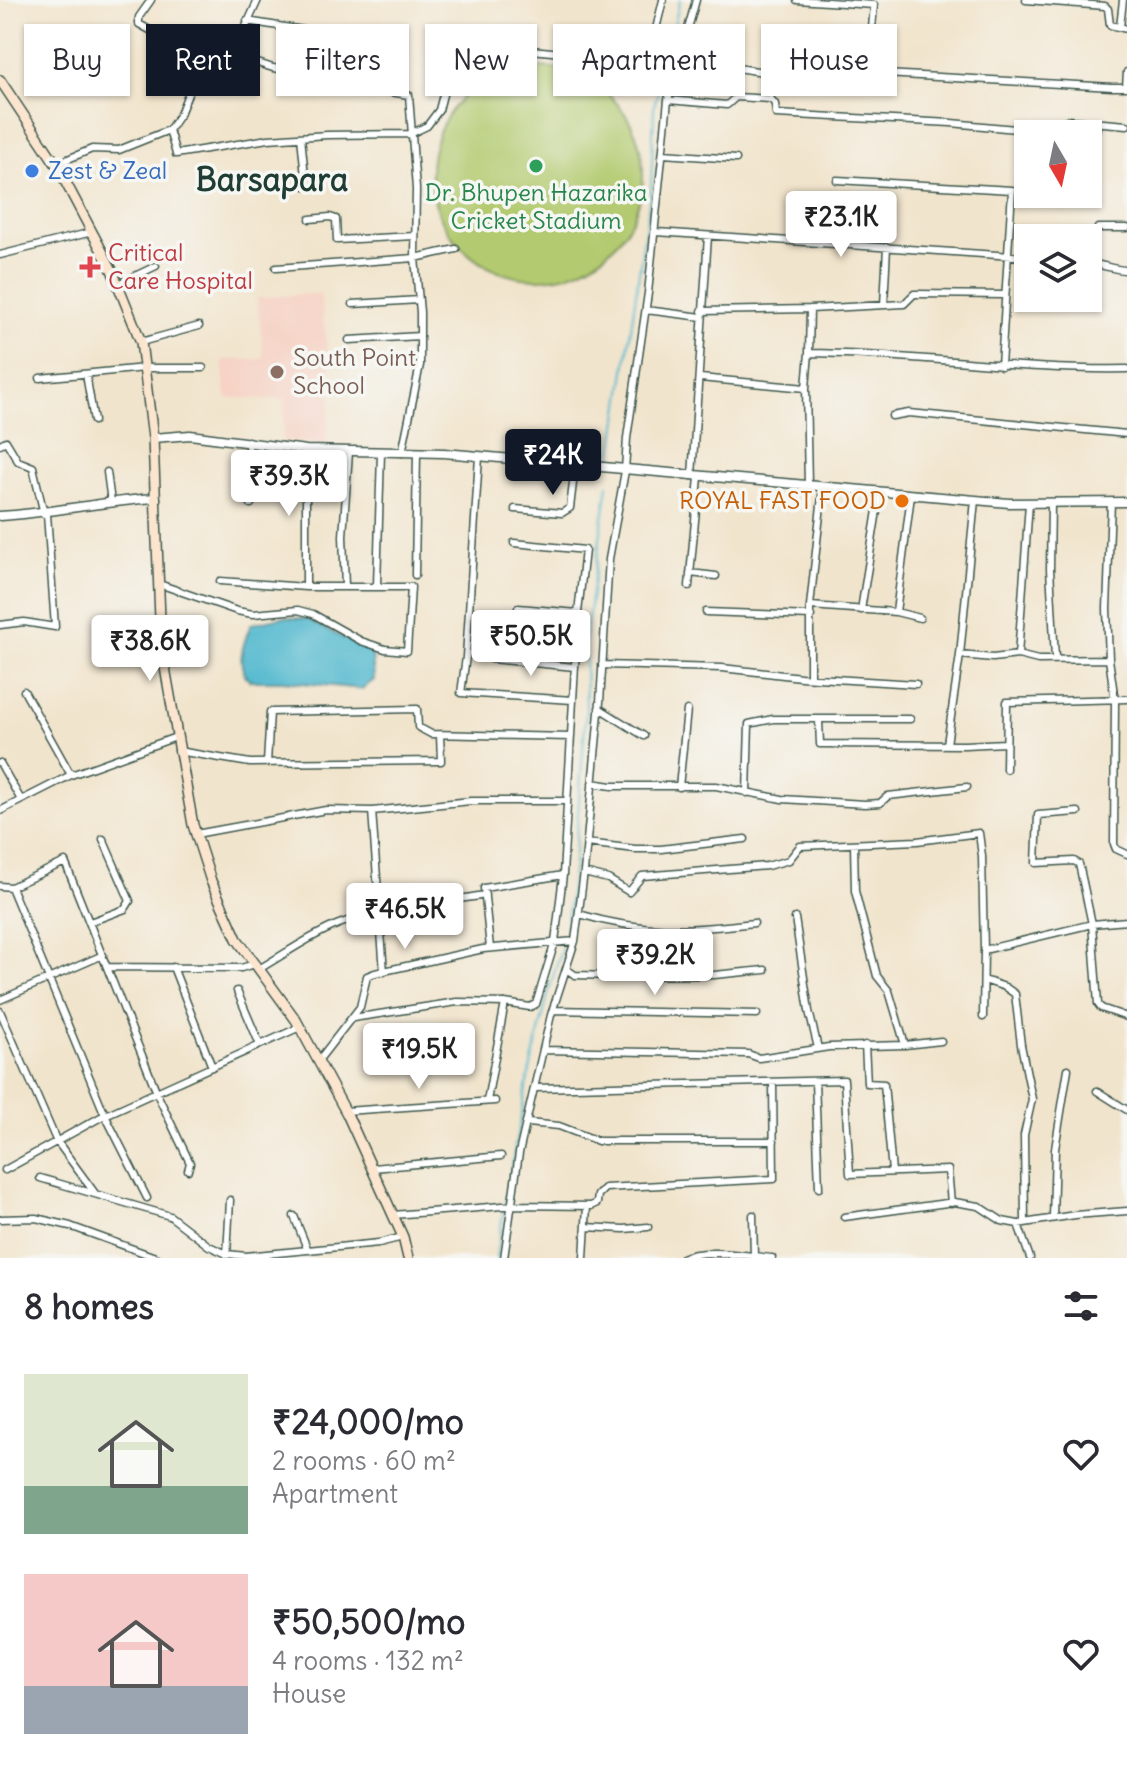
<!DOCTYPE html>
<html lang="en">
<head>
<meta charset="utf-8">
<style>
	:root { --surface:#fff; --page:#f2f2f3; --text:#2b2b33; --muted:#7c7c81; --accent:#111827 }
	body { margin:0; font-family:Delius,sans-serif; background:var(--page); color:var(--text); height:100vh; display:flex; flex-direction:column; font-size:30px; white-space:nowrap }
	* { box-sizing:border-box; margin:0 }
	p { font-size:26px; color:var(--muted) }
	.icon { flex:none; width:44px; height:44px; fill:none; stroke:currentColor; stroke-width:2; stroke-linecap:round; stroke-linejoin:round }
	.map { position:relative; height:1258px; overflow:hidden }
	.drawer { display:flex; flex-direction:column; background:var(--surface); flex:1 }
	.drawer>* { flex:none }
	.hud { position:absolute; left:24px; top:24px; width:1080px; height:72px; display:flex; gap:16px }
	.needle { width:52px; rotate:171deg }
	.tools { position:absolute; left:1014px; top:120px; display:grid; gap:16px }
	.tools a { display:grid; place-items:center; width:88px; height:88px; border-radius:0px; background:var(--surface); box-shadow:0 2px 6px #0004; font-size:40px }
	.price { position:absolute; translate:-50% -68px; padding:0 18px; border-radius:8px; background:#fff; color:#222; font-size:26px; line-height:52px; filter:drop-shadow(0 2px 4px #0008) }
	.price::after { content:''; position:absolute; left:50%; top:48px; width:24px; height:18px; margin-left:-12px; background:inherit; clip-path:polygon(0 0,100% 0,50% 100%) }
	.price.current { background:var(--accent); color:#fff }
	ul { padding:0; list-style:none }
	li { display:flex; align-items:center; gap:24px; height:200px; padding:0 24px }
	li span { display:grid; place-items:center; flex:none; width:224px; height:160px; border-radius:0px; color:#555 }
	li>.icon { margin-inline-start:auto }
	span .icon { width:96px; height:96px; fill:#fffc; stroke-width:1 }
	li b { font-size:34px }
	h2 { display:flex; justify-content:space-between; align-items:center; height:96px; padding:0 24px; font-size:34px }
	.chip { padding:0 28px; border-radius:0px; background:var(--surface); box-shadow:0 2px 6px #0004; font-size:28px; line-height:72px }
	.chip.current { background:var(--accent); color:#fff }
	.map>svg:first-child { display:block }
	.built { fill:#f6d2c4 }
	.green { fill:#b3ca6f; stroke:#698452; stroke-width:2 }
	.water { fill:#50b7ce; stroke:#387a81; stroke-width:2 }
	.lines { fill:none; stroke-linecap:round; stroke-linejoin:round }
	.stream { stroke:#50b7ce; stroke-width:2 }
	.minor-casing { stroke:#3e564b; stroke-width:9 }
	.tertiary-casing { stroke:#3e564b; stroke-width:11 }
	.secondary-casing { stroke:#3e564b; stroke-width:12 }
	.minor { stroke:#fff; stroke-width:6 }
	.tertiary { stroke:#fff; stroke-width:8 }
	.secondary { stroke:#fbe5cf; stroke-width:9 }
	.leisure-dot { fill:#2e9e5b; stroke:#f6f6f2; stroke-width:3 }
	.shop-dot { fill:#3f7fe0; stroke:#f6f6f2; stroke-width:3 }
	.health-dot { fill:#e0444e; stroke:#f6f6f2; stroke-width:3 }
	.education-dot { fill:#8d6e63; stroke:#f6f6f2; stroke-width:3 }
	.food-dot { fill:#e8710a; stroke:#f6f6f2; stroke-width:3 }
	.labels { text-anchor:middle; stroke-width:7; stroke-linejoin:round; paint-order:stroke }
	.shop-label { font-size:24px; fill:#366cbe; stroke:#f6f6f2; text-anchor:start }
	.leisure-label { font-size:24px; fill:#27864d; stroke:#f6f6f2 }
	.health-label { font-size:24px; fill:#be3a42; stroke:#f6f6f2; text-anchor:start }
	.education-label { font-size:24px; fill:#785e54; stroke:#f6f6f2; text-anchor:start }
	.food-label { font-size:24px; fill:#c56008; stroke:#f6f6f2; text-anchor:end }
	.district-label { font-size:32px; font-weight:bold; fill:#1f3d34; stroke:#f6f6f2 }
</style>
</head>
<body>
<div class="map">
<svg width="1127" height="1258" viewBox="0 0 1127 1258">
	<rect width="100%" height="100%" fill="#f6f6f2"/>
	<filter id="ink" filterUnits="userSpaceOnUse"><feTurbulence type="fractalNoise" baseFrequency=".0125" numOctaves="2"/><feDisplacementMap in="SourceGraphic" scale="16" xChannelSelector="R" yChannelSelector="G"/><feConvolveMatrix kernelMatrix="1 2 1 2 8 2 1 2 1" color-interpolation-filters="sRGB"/></filter>
	<filter id="wash" filterUnits="userSpaceOnUse"><feTurbulence type="fractalNoise" baseFrequency=".006" numOctaves="4" result="noise"/><feDisplacementMap in="SourceGraphic" scale="32" xChannelSelector="R" yChannelSelector="G"/><feGaussianBlur stdDeviation="1.8" result="paint"/><feColorMatrix in="noise" values="0 0 0 0 0 0 0 0 0 0 0 0 0 0 0 0 0 1.4 0 .05"/><feComposite in="paint" operator="in"/></filter>
	<g filter="url(#wash)">
		<rect width="100%" height="100%" fill="#f1e4cc"/>
		<!-- built -->
		<path class="built" d="M320,293L332,384L326,445L283,441L284,399L226,398L222,360L264,359L257,298Z"/>
		<!-- green -->
		<path class="green" d="M431 173a106 106 0 1 1 212 0a106 106 0 1 1-212 0Z"/>
		<!-- water -->
		<path class="water" d="M282,617L307,619L372,653L374,680L362,689L283,681H250C234,665 244,642 251,624Z"/>
		<g class="lines">
			<!-- stream -->
			<path class="stream" d="M667,55L680,0
				M612,460L651,190L654,107L665,61
				M505,1202L527,1083L549,990L565,938L574,865L586,712L585,639L608,485
				M496,1258L504,1208"/>
		</g>
	</g>
	<g filter="url(#ink)">
		<g class="lines">
			<!-- minor casing -->
			<g class="minor-casing">
				<path id="minor" d="M151,0L139,17V24L193,54
					M258,0L233,55L273,68L310,73L371,89L409,95L416,189L415,258L420,312V365L402,453
					M797,0L874,5L869,63
					M1026,0L1105,6L1108,9L1110,25L1127,29
					M247,21L391,44
					M1120,27L1123,0
					M649,58L663,0
					M668,100L727,105L736,97L771,99L775,104L776,114L951,123L1048,132L1067,120L1127,125
					M169,130L180,114L188,94L193,54L235,49
					M301,137L306,186
					M663,154L736,159
					M56,164L92,149L119,150L169,130L176,154L268,139L327,135L410,134L427,126L439,110L446,83L456,68L479,56L510,48L594,56L678,59L777,74V59L869,63L868,73L1112,87H1126L1127,72
					M837,180L1012,190L1001,366
					M1088,185L1089,162L1098,122
					M1087,198L1088,194
					M310,219L330,217L336,219L337,240L415,236
					M1098,228H1127
					M656,232L1028,257
					M0,255L92,232
					M1088,263C1102,264 1113,270 1127,270
					M276,268L415,258L456,249
					M118,284L156,266
					M353,304L419,300
					M884,305L887,247
					M810,309L904,304L914,294H918L1004,295
					M646,310L702,317
					M702,311L810,309L809,353C915,354 1020,371 1127,369
					M349,340L420,336
					M141,342L199,326
					M86,374L94,421
					M40,378L145,368H203
					M700,378L806,388L809,353
					M806,388L808,485
					M892,416L909,413L1127,434
					M248,441L251,504
					M0,444L6,441L18,461L33,467L44,514
					M306,450V587
					M479,457L466,657L461,693L573,700
					M107,472L111,502
					M692,476L708,236
					M1111,502L1107,609L1109,659L1115,701L1114,844L1116,849L1127,854
					M1051,503L1050,569L1055,658
					M515,509L562,513L570,508L575,466
					M514,543L585,550L578,613L563,875
					M690,573L716,576
					M415,575L417,453
					M159,584L237,611L253,614L298,610L313,614L361,641L385,649L407,651L411,587H306L220,581
					M345,586L343,536L349,452
					M377,586L381,453
					M689,586L699,477
					M810,606L896,612L911,495
					M518,608L578,613
					M861,610L880,492
					M706,612L811,616
					M896,612L920,618
					M0,625L24,622L55,627L47,514
					M960,655L993,658L1018,655L1038,660L1109,659
					M1018,655L1029,503
					M491,659L575,667
					M602,665L722,668L801,677L916,684
					M810,677V606L823,487
					M24,691L71,775
					M599,708L644,736
					M819,721L820,744L965,745L1005,743
					M947,744L960,655L975,500
					M178,751L250,763L441,761L440,735
					M0,763L21,800
					M267,763L270,712L417,709L418,727L431,734L571,737
					M1006,769L1007,702L1127,699
					M592,783L612,786H716L782,799L865,804L880,803L888,796L967,787
					M679,787L687,710
					M747,793L749,724L773,719H910
					M0,811L71,775L176,737
					M372,811L384,972
					M1078,812L1038,815L1036,863L1074,861L1079,864L1092,924L1098,1004L1101,1008L1127,1017
					M196,834L326,810L372,811L471,801H567
					M587,843L635,849H661L745,839
					M854,844L855,891L877,976L889,991L905,1045L941,1041
					M584,873L608,879L629,892L642,876L767,866L789,860L800,846L917,841L979,833L982,856L984,950
					M0,886L11,887L65,862L159,1098L190,1163L188,1170
					M11,887L105,1115L147,1198
					M579,914C642,933 689,931 754,923
					M795,918L809,1011L818,1048
					M90,922L125,909L130,901L103,839
					M490,948L484,888L563,875L555,942L536,1004L530,1007L505,1003
					M108,967L241,968L255,964
					M173,967L212,1067
					M259,969C285,954 311,935 339,924C385,906 437,903 485,895
					M566,969L575,975L615,976L714,975L765,970
					M984,980L1005,987L1015,994L1021,1045L1032,1099L1024,1135L1025,1223
					M237,991L260,1045
					M0,1000L103,955
					M553,1010L757,1014
					M0,1011L56,1140L94,1192
					M983,1017L984,950L1092,924L1127,921
					M353,1018L457,1002L505,1003L487,1101
					M865,1045L867,1083L884,1084L892,1172
					M544,1050L748,1054L759,1058L829,1047L905,1045
					M318,1061L360,1007L367,976L375,973L483,949L575,941
					M815,1081L819,1188
					M536,1088L844,1080L850,1174L948,1170L951,1203
					M1097,1091L1127,1110
					M345,1111L495,1101
					M528,1123L559,1126L598,1141H774
					M373,1168L501,1156
					M5,1170L101,1117L300,1027
					M40,1178L170,1216L209,1246L227,1254L246,1256L379,1243L403,1237
					M393,1215L514,1205L591,1206L597,1203L598,1195L605,1188L774,1179L773,1083
					M753,1215L754,1257
					M294,1216L307,1248
					M844,1217L954,1202L979,1206L1002,1221L1018,1224L1075,1215L1127,1211
					M1053,1218L1055,1149L1068,1069
					M0,1219L36,1218L70,1226L158,1258
					M1018,1224L1030,1258
					M586,1227L624,1229L648,1227
					M227,1255L230,1200
					M504,1258L519,1153L551,1015L575,941L584,872L600,702L609,559L625,471L627,438L648,293L668,100L696,0
					M584,1258L587,1206
					M682,1258C703,1248 748,1256 772,1258"/>
			</g>
			<!-- tertiary casing -->
			<g class="tertiary-casing">
				<path id="tertiary" d="M153,438L190,435L306,450L444,453L1009,503L1127,502
					M0,516C53,513 104,501 156,498"/>
			</g>
			<!-- secondary casing -->
			<g class="secondary-casing">
				<path id="secondary" d="M0,80L56,164L112,270L141,342L153,438L161,645L193,825L211,881L237,939L296,1020L347,1114L403,1237L408,1258"/>
			</g>
			<!-- minor -->
			<use href="#minor" class="minor"/>
			<!-- tertiary -->
			<use href="#tertiary" class="tertiary"/>
			<!-- secondary -->
			<use href="#secondary" class="secondary"/>
		</g>
	</g>
	<!-- markers -->
	<circle class="leisure-dot" cx="536" cy="166" r="8"/>
	<circle class="shop-dot" cx="32" cy="171" r="8"/>
	<path class="health-dot" d="M86 255h8v8h8v8h-8v8h-8v-8h-8v-8h8z"/>
	<circle class="education-dot" cx="277" cy="372" r="8"/>
	<circle class="food-dot" cx="902" cy="501" r="8"/>
	<g class="labels">
		<!-- shop labels -->
		<g class="shop-label">
			<text x="48" y="179">Zest &amp; Zeal</text>
		</g>
		<!-- leisure labels -->
		<g class="leisure-label">
			<text x="536" y="201">Dr. Bhupen Hazarika<tspan x="536" dy="28">Cricket Stadium</tspan></text>
		</g>
		<!-- health labels -->
		<g class="health-label">
			<text x="108" y="261">Critical<tspan x="108" dy="28">Care Hospital</tspan></text>
		</g>
		<!-- education labels -->
		<g class="education-label">
			<text x="293" y="366">South Point<tspan x="293" dy="28">School</tspan></text>
		</g>
		<!-- food labels -->
		<g class="food-label">
			<text x="886" y="509">ROYAL FAST FOOD</text>
		</g>
		<!-- district labels -->
		<g class="district-label">
			<text x="272" y="191">Barsapara</text>
		</g>
	</g>
</svg>
<div class="tools">
<a><svg class="needle" viewBox="-14 -14 28 28"><path d="M0-13l5 13h-10z" fill="#e53935"/><path d="M0 13l5-13h-10z" fill="#7c7c81"/></svg></a>
<a><svg class="icon" aria-label="layers" viewBox="0 0 24 24"><path d="M12 4l9 5-9 5-9-5zM3 14l9 5 9-5"/></svg></a>
</div>
<b class="price" style="left:841px;top:259px">₹23.1K</b>
<b class="price current" style="left:553px;top:497px">₹24K</b>
<b class="price" style="left:289px;top:518px">₹39.3K</b>
<b class="price" style="left:531px;top:678px">₹50.5K</b>
<b class="price" style="left:150px;top:683px">₹38.6K</b>
<b class="price" style="left:405px;top:951px">₹46.5K</b>
<b class="price" style="left:655px;top:997px">₹39.2K</b>
<b class="price" style="left:419px;top:1091px">₹19.5K</b>
<div class="hud">
<a class="chip">Buy</a>
<a class="chip current">Rent</a>
<a class="chip">Filters</a>
<a class="chip">New</a>
<a class="chip">Apartment</a>
<a class="chip">House</a>
</div>
</div>
<section class="drawer">
<h2>8 homes<svg class="icon" aria-label="filters" viewBox="0 0 24 24"><path d="M4 7h16M4 17h16"/><circle cx="9" cy="7" r="2"/><circle cx="15" cy="17" r="2"/></svg></h2>
<ul>
<li><span style="background:linear-gradient(#dfe7d0 70%,#7fa58c 0)"><svg class="icon" aria-label="home" viewBox="0 0 24 24"><path d="M3 11l9-7 9 7M6 9v11h12V9"/></svg></span><div><b>₹24,000/mo</b><p>2 rooms · 60 m²</p><p>Apartment</p></div><svg class="icon" aria-label="heart" viewBox="0 0 24 24"><path d="M12 20l-8-8c-3-5 5-10 8-4 3-6 11-1 8 4z"/></svg></li>
<li><span style="background:linear-gradient(#f6c9c9 70%,#9aa5b1 0)"><svg class="icon" aria-label="home" viewBox="0 0 24 24"><path d="M3 11l9-7 9 7M6 9v11h12V9"/></svg></span><div><b>₹50,500/mo</b><p>4 rooms · 132 m²</p><p>House</p></div><svg class="icon" aria-label="heart" viewBox="0 0 24 24"><path d="M12 20l-8-8c-3-5 5-10 8-4 3-6 11-1 8 4z"/></svg></li>
</ul>
</section>
</body>
</html>
